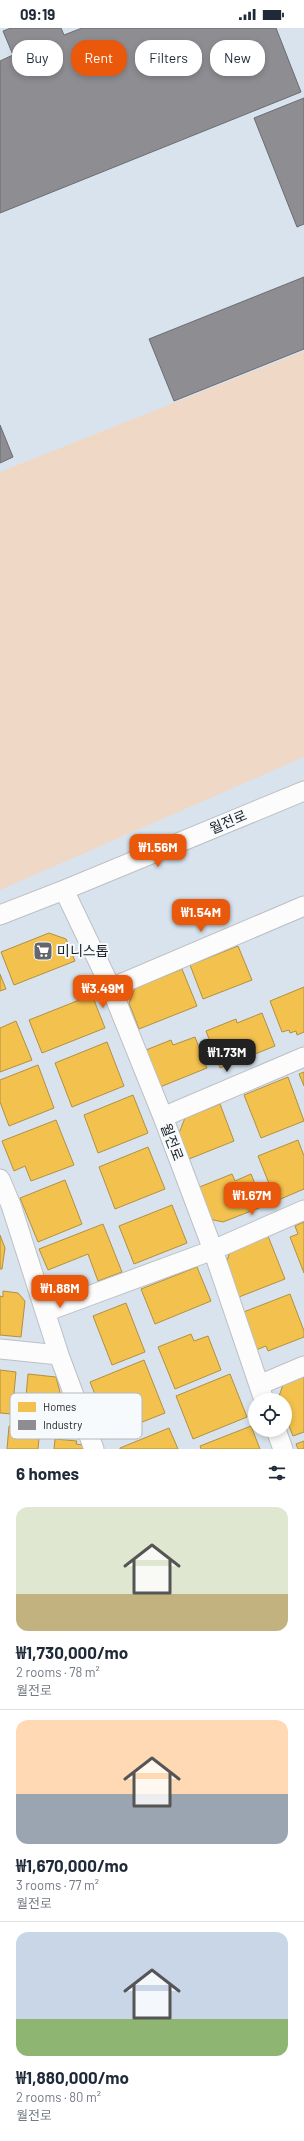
<!DOCTYPE html>
<html lang="en">
<head>
<meta charset="utf-8">
<style>
	:root { --surface:#fff; --page:#f2f2f3; --text:#1f2937; --muted:#747a83; --line:#e0e1e3; --accent:#ea580c }
	body { margin:0; font-family:Barlow,"Noto Sans KR",sans-serif; background:var(--page); color:var(--text); height:100vh; display:flex; flex-direction:column; font-size:15px; white-space:nowrap }
	* { box-sizing:border-box; margin:0 }
	p { font-size:13px; color:var(--muted) }
	.icon { flex:none; width:22px; height:22px; fill:none; stroke:currentColor; stroke-width:2; stroke-linecap:round; stroke-linejoin:round }
	.map { position:relative; height:1421px; overflow:hidden }
	.sheet { display:flex; flex-direction:column; background:var(--surface); flex:1 }
	.sheet>* { flex:none }
	.top-card { position:absolute; left:12px; top:12px; width:280px; height:36px; display:flex; gap:8px }
	.fabs { position:absolute; left:248px; top:1365px; display:grid; gap:8px }
	.fabs a { display:grid; place-items:center; width:44px; height:44px; border-radius:50%; background:var(--surface); box-shadow:0 2px 6px #0003; font-size:20px }
	.price { position:absolute; translate:-50% -34px; padding:0 9px; border-radius:8px; background:var(--accent); color:#fff; font-size:13px; line-height:26px; filter:drop-shadow(0 1px 2px #0008) }
	.price::after { content:''; position:absolute; left:50%; top:24px; width:12px; height:9px; margin-left:-6px; background:inherit; clip-path:polygon(0 0,100% 0,50% 100%) }
	.price.selected { background:#222; color:#fff }
	ul { padding:0; list-style:none }
	li { display:grid; align-content:center; gap:8px; height:212px; padding:0 16px }
	li+li { border-top:1px solid var(--line) }
	li span { display:grid; place-items:center; height:124px; border-radius:12px; color:#555 }
	li>.icon { margin-inline-start:auto }
	span .icon { width:72px; height:72px; fill:#fffc; stroke-width:1 }
	li b { font-size:17px }
	h2 { display:flex; justify-content:space-between; align-items:center; height:48px; padding:0 16px; font-size:17px }
	.chip { padding:0 14px; border-radius:16px; background:var(--surface); box-shadow:0 2px 6px #0003; font-size:14px; line-height:36px }
	.chip.selected { background:var(--accent); color:#fff }
	.status { display:flex; justify-content:space-between; align-items:center; height:28px; padding:0 20px; background:var(--surface); direction:ltr }
	.status svg { height:11px; fill:currentColor }
	.map>svg:first-child { display:block }
	.built { fill:#d8e3ed; fill-rule:evenodd }
	.green { fill:#f0d8c7 }
	.homes { fill:#f2c14e; stroke:#b29041 }
	.industry { fill:#8d8d92; stroke:#6b6c70 }
	.lines { fill:none; stroke-linecap:round; stroke-linejoin:round }
	.street-casing { stroke:#bdc0c4; stroke-width:21 }
	.street { stroke:#fcfcfd; stroke-width:19 }
	.labels { text-anchor:middle; stroke-width:4; stroke-linejoin:round; paint-order:stroke }
	.street-label { font-size:14px; fill:#1b1e22; stroke:#f6fafd }
	.poi-label { font-size:14px; fill:#1b1e22; stroke:#f6fafd; text-anchor:start }
	.key { fill:#f6fafd; stroke:#b4b8bb; stroke-width:1 }
	.key-label { font-size:11px; fill:#1b1e22 }
</style>
</head>
<body>
<div class="status"><b>09:19</b><svg viewBox="0 0 49 12"><path d="M0 12V9h3v3zM5 12V6h3v6zM10 12V3h3v9zM15 12V0h3v12zM26 1h20v11H26zM47 4h2v5h-2z"/></svg></div>
<div class="map">
<svg width="304" height="1421" viewBox="0 0 304 1421">
	<rect width="100%" height="100%" fill="#e8edf2"/>
	<!-- built -->
	<path class="built" d="M0,0H304V1421H0ZM255,1372H285V1402H255Z"/>
	<!-- green -->
	<path class="green" d="M304,323V729L0,862V444Z"/>
	<!-- homes -->
	<path class="homes" d="M49,905L66,911L75,933L14,957L1,924Z
		M238,918L252,952L203,971L190,937Z
		M182,941L197,978L139,1001L129,975L135,960Z
		M0,946L6,961L0,963Z
		M304,959V1004L297,1007L296,1003L290,1005L289,1002L282,1004L270,973Z
		M92,967L105,1000L42,1025L29,992Z
		M262,985L275,1018L220,1040L206,1003L236,991L237,995Z
		M16,993L32,1032L0,1044V1000Z
		M195,1009L207,1040L160,1059L146,1022L171,1012L173,1017Z
		M107,1014L124,1058L72,1079L55,1035Z
		M38,1037L54,1080L9,1098L0,1074V1052Z
		M304,1044V1058L299,1046Z
		M288,1049L304,1093L261,1110L244,1067Z
		M133,1067L148,1105L98,1125L84,1087Z
		M220,1076L234,1113L189,1131L179,1105L185,1090Z
		M56,1092L74,1137L31,1153L25,1138L14,1143L2,1113Z
		M298,1112L304,1128V1161L276,1173L258,1128Z
		M148,1119L165,1161L115,1181L99,1139Z
		M232,1146L235,1153L251,1146L264,1178L223,1194L209,1191L197,1160Z
		M65,1152L82,1196L38,1214L20,1170Z
		M172,1177L187,1215L134,1236L119,1198Z
		M304,1194V1245L290,1209L298,1206L295,1198Z
		M103,1196L122,1244L98,1253L88,1226L48,1242L39,1221Z
		M0,1207L5,1220L2,1241H0Z
		M268,1208L285,1251L239,1269L226,1236L230,1223Z
		M197,1239L211,1273L155,1296L141,1261Z
		M3,1263L18,1265L25,1273L21,1309L0,1307V1268L3,1269Z
		M290,1266L304,1303V1309L268,1323L266,1318L256,1322L241,1285Z
		M126,1275L145,1324L112,1337L93,1288Z
		M191,1306L194,1313L208,1308L221,1342L175,1361L158,1319Z
		M144,1332L165,1385L117,1404L113,1393L107,1396L90,1354Z
		M0,1342L16,1344L12,1386L0,1385Z
		M28,1346L56,1349L61,1368L59,1394L24,1391Z
		M230,1346L247,1389L193,1411L176,1368Z
		M304,1346V1404L293,1408L285,1388V1372L278,1371L284,1354Z
		M9,1398L40,1400L38,1421H7Z
		M251,1398L260,1421H201L200,1418Z
		M169,1400L178,1421H120V1420Z
		M55,1411L77,1413L76,1416L84,1417L83,1421H54Z
		M304,1413V1421H298L296,1416Z"/>
	<!-- industry -->
	<path class="industry" d="M11,0H61L64,7L82,0H276L301,64L0,185V33L13,27L3,3Z
		M304,70V196L297,199L254,90Z
		M304,249V321L174,373L149,311Z
		M0,397L13,429L0,435Z"/>
	<g class="lines">
		<!-- street casing -->
		<g class="street-casing">
			<path id="street" d="M64,862L111,960L163,1089L213,1222L264,1372
				M0,887L64,862L304,763
				M111,960L304,878
				M163,1089L304,1029
				M0,1151L11,1177L59,1327L94,1421
				M45,1284L213,1222L304,1182
				M0,1321L59,1327
				M259,1357L304,1338
				M276,1402L283,1421"/>
		</g>
		<!-- street -->
		<use href="#street" class="street"/>
	</g>
	<!-- icons -->
	<defs>
		<g id="supermarket-square" transform="scale(1)"><rect x="-9" y="-9" width="18" height="18" rx="4" fill="#63666b" stroke="#f6fafd"/><path d="M-6-5.5h2.5l.6 2H6L4.5 2H-2.5L-4.4-4H-6ZM-1.5 3.2a1.3 1.3 0 1 0 .1 0ZM3 3.2a1.3 1.3 0 1 0 .1 0Z" fill="#fff"/></g>
	</defs>
	<g fill-rule="evenodd">
		<use href="#supermarket-square" x="43" y="923"/>
	</g>
	<g class="labels">
		<!-- street labels -->
		<g class="street-label">
			<text transform="translate(228 794) rotate(-23)" y="5">월전로</text>
			<text transform="translate(172 1114) rotate(69)" y="5">월전로</text>
		</g>
		<!-- poi labels -->
		<g class="poi-label">
			<text x="57" y="928">미니스톱</text>
		</g>
	</g>
	<!-- legend -->
	<rect x="10" y="1365" width="132" height="46" rx="6" class="key"/>
	<rect x="18" y="1374" width="18" height="10" fill="#f2c14e"/>
	<rect x="18" y="1392" width="18" height="10" fill="#8d8d92"/>
	<g class="key-label">
		<text x="43" y="1383">Homes</text>
		<text x="43" y="1401">Industry</text>
	</g>
</svg>
<div class="fabs">
<a><svg class="icon" aria-label="locate" viewBox="0 0 24 24"><circle cx="12" cy="12" r="6"/><path d="M12 2v4M12 18v4M2 12h4M18 12h4"/></svg></a>
</div>
<b class="price" style="left:158px;top:840px">₩1.56M</b>
<b class="price" style="left:201px;top:905px">₩1.54M</b>
<b class="price" style="left:103px;top:981px">₩3.49M</b>
<b class="price selected" style="left:227px;top:1045px">₩1.73M</b>
<b class="price" style="left:252px;top:1188px">₩1.67M</b>
<b class="price" style="left:60px;top:1281px">₩1.88M</b>
<div class="top-card">
<a class="chip">Buy</a>
<a class="chip selected">Rent</a>
<a class="chip">Filters</a>
<a class="chip">New</a>
</div>
</div>
<section class="sheet">
<h2>6 homes<svg class="icon" aria-label="filters" viewBox="0 0 24 24"><path d="M4 7h16M4 17h16"/><circle cx="9" cy="7" r="2"/><circle cx="15" cy="17" r="2"/></svg></h2>
<ul>
<li><span style="background:linear-gradient(#dfe7d0 70%,#c2b280 0)"><svg class="icon" aria-label="home" viewBox="0 0 24 24"><path d="M3 11l9-7 9 7M6 9v11h12V9"/></svg></span><div><b>₩1,730,000/mo</b><p>2 rooms · 78 m²</p><p>월전로</p></div></li>
<li><span style="background:linear-gradient(#ffd9b3 60%,#9aa5b1 0)"><svg class="icon" aria-label="home" viewBox="0 0 24 24"><path d="M3 11l9-7 9 7M6 9v11h12V9"/></svg></span><div><b>₩1,670,000/mo</b><p>3 rooms · 77 m²</p><p>월전로</p></div></li>
<li><span style="background:linear-gradient(#c9d6e8 70%,#8fb573 0)"><svg class="icon" aria-label="home" viewBox="0 0 24 24"><path d="M3 11l9-7 9 7M6 9v11h12V9"/></svg></span><div><b>₩1,880,000/mo</b><p>2 rooms · 80 m²</p><p>월전로</p></div></li>
</ul>
</section>
</body>
</html>
